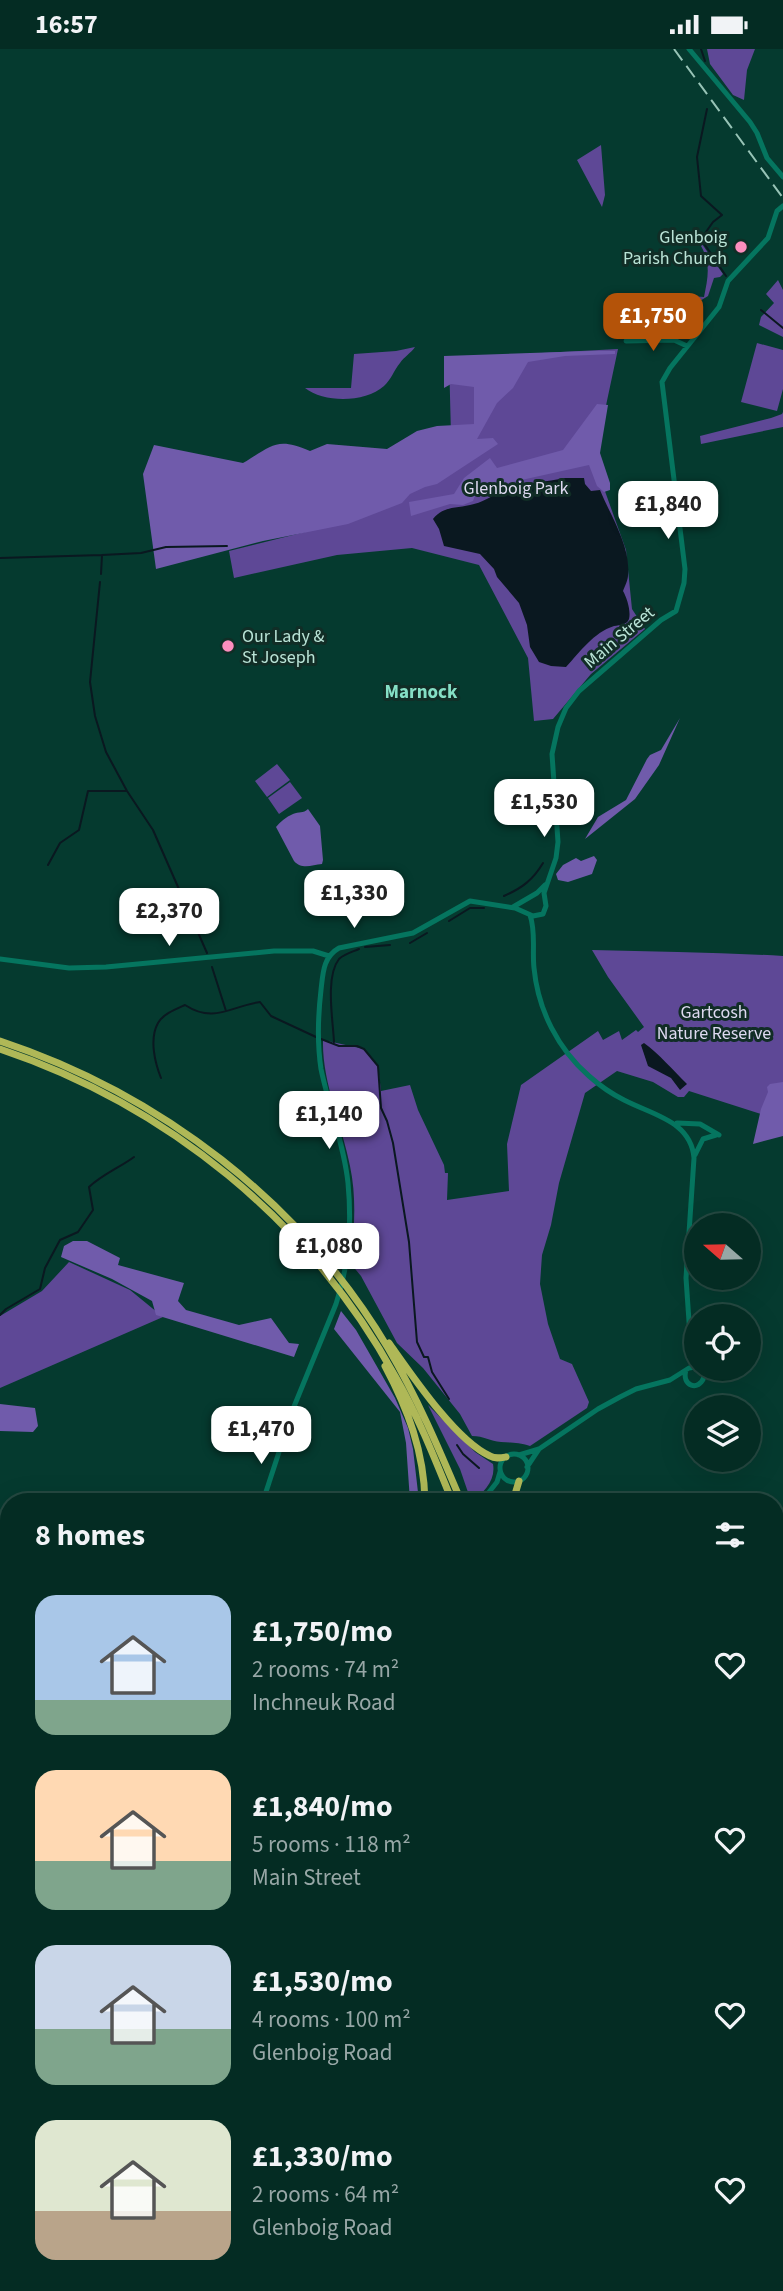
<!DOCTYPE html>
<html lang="en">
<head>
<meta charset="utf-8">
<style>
	:root { --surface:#042c23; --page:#123830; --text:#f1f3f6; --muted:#97a7a6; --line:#254841; --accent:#b45309 }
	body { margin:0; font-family:"Source Sans 3",sans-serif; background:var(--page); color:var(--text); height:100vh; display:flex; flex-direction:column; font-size:26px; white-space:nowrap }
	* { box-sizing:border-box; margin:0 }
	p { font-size:23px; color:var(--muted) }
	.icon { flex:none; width:38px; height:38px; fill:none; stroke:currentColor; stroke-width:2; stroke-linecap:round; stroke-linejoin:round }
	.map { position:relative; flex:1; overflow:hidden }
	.sheet { position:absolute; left:0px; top:1444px; width:784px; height:800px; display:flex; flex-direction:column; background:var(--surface); border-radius:28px 28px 0 0; box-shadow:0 7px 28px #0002,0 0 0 2px var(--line) }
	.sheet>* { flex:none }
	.needle { width:46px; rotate:290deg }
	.controls { position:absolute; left:684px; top:1164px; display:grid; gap:14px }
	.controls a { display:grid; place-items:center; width:77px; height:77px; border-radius:50%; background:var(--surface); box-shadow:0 7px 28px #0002,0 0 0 2px var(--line); font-size:35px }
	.price { position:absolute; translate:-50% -60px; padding:0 16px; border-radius:14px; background:#fff; color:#222; font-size:23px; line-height:46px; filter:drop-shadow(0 2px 4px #0008) }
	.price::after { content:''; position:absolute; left:50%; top:42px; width:21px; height:16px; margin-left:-10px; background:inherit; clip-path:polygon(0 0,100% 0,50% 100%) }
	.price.active { background:var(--accent); color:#fff }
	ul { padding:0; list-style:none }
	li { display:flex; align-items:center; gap:21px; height:175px; padding:0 35px }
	li span { display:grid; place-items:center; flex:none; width:196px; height:140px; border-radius:21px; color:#555 }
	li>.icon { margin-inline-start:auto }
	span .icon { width:84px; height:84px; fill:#fffc; stroke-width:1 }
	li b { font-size:30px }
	h2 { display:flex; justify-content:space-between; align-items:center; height:84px; padding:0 35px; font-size:30px }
	.status { display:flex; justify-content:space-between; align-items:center; height:49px; padding:0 35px; background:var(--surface); direction:ltr }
	.status svg { height:19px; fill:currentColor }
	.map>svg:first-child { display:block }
	.green { fill:#5e4896 }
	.forest { fill:#705bab }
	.water { fill:#0a1820 }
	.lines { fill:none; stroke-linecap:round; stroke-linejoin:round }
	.stream { stroke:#0a1820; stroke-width:2 }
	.secondary { stroke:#05755f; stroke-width:5 }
	.primary { stroke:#6b9d5a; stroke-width:6 }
	.highway { stroke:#afb857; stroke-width:7 }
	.rail { stroke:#97c3b6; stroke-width:2; stroke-dasharray:14 7; stroke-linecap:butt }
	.poi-dot { fill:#fd8ebe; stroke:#112d26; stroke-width:2.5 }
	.labels { text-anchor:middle; stroke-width:6; stroke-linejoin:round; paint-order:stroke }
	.poi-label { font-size:18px; fill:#bae4d7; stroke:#112d26; text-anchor:end }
	.park-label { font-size:18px; fill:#dedaf1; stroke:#112d26 }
	.street-label { font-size:18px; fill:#bae4d7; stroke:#112d26 }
	.neighbourhood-label { font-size:19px; font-weight:bold; fill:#85dfc5; stroke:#112d26 }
</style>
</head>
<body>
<div class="status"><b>16:57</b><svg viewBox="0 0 49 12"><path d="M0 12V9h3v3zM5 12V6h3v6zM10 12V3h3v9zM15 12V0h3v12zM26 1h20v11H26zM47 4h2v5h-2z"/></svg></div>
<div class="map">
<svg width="783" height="2242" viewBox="0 0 783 2242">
	<rect width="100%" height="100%" fill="#053a2f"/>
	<!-- green -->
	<path class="green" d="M707,0H755L747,21L744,51L733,46L710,15Z
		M601,96L605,146L602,158L577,111Z
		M702,195L723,225L720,228L714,229L708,247L700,252L684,274L677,273L678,263H688L690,247L704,248C708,228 711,215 701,197Z
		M778,231L783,241V288L759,276L761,268L774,254L766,245Z
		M663,260L677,262L673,287H651Z
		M757,294L783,301V340L777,362L741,353Z
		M415,298C411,304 404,308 400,314C394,321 391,331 384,337C365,354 324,354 305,339H351L354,305L396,302Z
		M618,300L601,380L599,410L601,431L626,501L632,560L645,580L591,625L553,670L534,672L528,609L479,516L412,499L337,506L234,529L229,502L333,476L451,386L449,309Z
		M783,363V378L701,395L700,387L771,369L782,365Z
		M277,715L290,731L267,748L255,732Z
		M290,733L302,749L279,765L268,749Z
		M592,901C656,903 719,903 783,907V1069L764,1066L689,1042L684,1048H678L653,1033L617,1022L585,1044L559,1134L551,1176L542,1206L540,1235L548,1275L560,1310L572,1315L589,1353L587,1359L530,1397C519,1393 512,1394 501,1393C490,1392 484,1387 472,1387L460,1365L423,1319L397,1294L361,1227L351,1215C354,1183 357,1150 350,1117C342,1075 322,1034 323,991L364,1000L378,1017L381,1042L410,1036L418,1061L444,1116L445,1124H448L447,1151L509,1142L507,1095L521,1036L598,982L603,991L619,982L622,991L636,981L638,983L644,978L608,928Z
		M69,1213L130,1241L163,1268L0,1339V1267L42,1242Z
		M428,1356L475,1403L493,1415C496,1431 484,1444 471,1452L460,1420Z"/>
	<!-- forest -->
	<path class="forest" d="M590,302H615V305L565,307L528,313L513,339L497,354L477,390L493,389L498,395L437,435L425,438L410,445L402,454L348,475L263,492L156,520L143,425L154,396L243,414C272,397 276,387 310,402L327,395L387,400L417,382L437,377L474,375V338L451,335L444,339V307Z
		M597,355L608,356L600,404L610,434V441L604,443L597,437L589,416L477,441L473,452L463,456L450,455L411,467L409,453L454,445L464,429L490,409L497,419L563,401Z
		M680,669L659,716L635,750L585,790L598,768L626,751L647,710L650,706L661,701Z
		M308,760L320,777L323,811L322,815C312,816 302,821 294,812L276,778C280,773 286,768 293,765C299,762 303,765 308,760Z
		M594,807L597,811L592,825L568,833L558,831L556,825L563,816L576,809L581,812Z
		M783,1033V1087L753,1095L761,1060L768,1043L767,1038L770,1035Z
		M73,1192H87L120,1209L118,1216L184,1234L178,1252L186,1261L239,1276L271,1269L289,1294L299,1295L294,1308L156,1266L152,1252L112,1230L61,1208L64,1197Z
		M341,1262L356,1281L395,1349L408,1379L413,1400L419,1452H410L406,1394L400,1363L334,1280Z
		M0,1355L35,1359L38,1377L33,1383L0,1382Z
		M775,1649H783V1701L776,1705L783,1713V1716L775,1727L777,1715L775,1713Z"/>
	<!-- water -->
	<path class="water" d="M565,429H584L585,435L591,442L600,441C610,466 631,497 628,526C628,531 625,537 623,542C627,549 631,562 629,570C627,576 620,576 614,577C593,584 581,602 566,618L551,617L539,613L530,598L527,576L519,554L497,528L494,520L480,505L444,497L439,480L433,470C444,456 458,460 474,455C487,452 493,445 504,441C521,434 546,433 565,429Z
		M644,994C659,1005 673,1021 687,1035L680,1041L671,1029L648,1017L641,996Z"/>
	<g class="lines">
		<!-- stream -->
		<path class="stream" d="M701,0L705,12
			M707,60L697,108L701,147L722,166L713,173L701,190L726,227
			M761,261L783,279
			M102,506L141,504L166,498L227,497
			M0,509L102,506L101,525
			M100,533L90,633L95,667L106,703L127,742L153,781L207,904
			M48,816L60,794L79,781L88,742H127
			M504,847C522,839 533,831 543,814
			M449,872L470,859H484
			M410,894L427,884
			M365,898L390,896
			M212,918L226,962
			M321,990L339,997H357L364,1000L378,1017L381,1059L387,1072L393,1094L409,1193L417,1293L424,1308H428L432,1323L449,1350
			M334,993C333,971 325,928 339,910C344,905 352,903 359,900
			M161,1029C155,1014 149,990 158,974C163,965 176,960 185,956C214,975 231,957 260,953L271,967L316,988
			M0,1266L6,1260L40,1240L45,1219L60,1191L78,1183L93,1161L89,1138C103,1125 119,1119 134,1108
			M457,1396L463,1405L479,1419
			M775,1625L783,1629
			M775,2051L783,2050
			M400,2242L406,2235
			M438,2242L439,2235"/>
		<!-- secondary -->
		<path class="secondary" d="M689,0L750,73L757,84L767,109L783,128
			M626,292L674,291L687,297
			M513,858L537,844L545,836
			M530,866C536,883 532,901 534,919C538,961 558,1000 589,1027C599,1036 612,1045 624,1051C653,1066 691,1072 694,1109L686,1229L691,1301L696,1314
			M0,910L69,919L106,918L274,902H313L329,907
			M677,1074L700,1075L719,1086
			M695,1106L703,1090L716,1086
			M686,1321C681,1337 699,1343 704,1328L701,1320
			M280,1385L274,1382L273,1375L278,1371L285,1373
			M500 1419a14 14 0 1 1 28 0a14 14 0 1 1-28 0Z
			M519,1406L539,1400L598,1360L620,1348L636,1340L670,1331L689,1319L696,1318
			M527,1418L539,1400
			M263,1452L280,1400V1385L286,1381L285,1373L293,1360L336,1255C349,1216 352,1176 348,1134C344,1095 329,1059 321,1020C317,994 318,967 321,941C323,924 323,908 339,899L413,884L470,852L515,859L533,867L543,865L546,857L544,844L556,809L558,793L552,705L558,678L566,659L579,642L661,571L676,562L684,534L685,520L662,333L670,319L719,258L728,232L768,189L777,162L783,157
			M482,1452L497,1433L500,1423
			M736,2235L741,2242"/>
		<!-- primary -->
		<path class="primary" d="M0,1700L9,1698
			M775,1890L783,1887"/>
		<!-- highway -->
		<path class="highway" d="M0,992C160,1045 301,1153 388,1299C417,1348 439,1400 461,1452
			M0,1000C167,1056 310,1172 395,1327C418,1367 435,1410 452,1452
			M389,1294C411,1325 456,1392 490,1407C495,1410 500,1409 506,1408
			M385,1317C408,1360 424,1403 425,1452
			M513,1452L519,1432
			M775,1842L783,1847
			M775,1851L783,1856"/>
		<!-- rail -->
		<path class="rail" d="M674,0L783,149
			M775,1732L783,1721
			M411,2242L416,2235"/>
	</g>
	<!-- markers -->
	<g class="poi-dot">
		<circle cx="741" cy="198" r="7"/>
		<circle cx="228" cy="597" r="7"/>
	</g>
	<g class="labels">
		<!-- poi labels -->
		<g class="poi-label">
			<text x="727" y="194">Glenboig<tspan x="727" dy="21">Parish Church</tspan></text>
			<text x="242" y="593" text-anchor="start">Our Lady &amp;<tspan x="242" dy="21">St Joseph</tspan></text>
		</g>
		<!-- park labels -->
		<g class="park-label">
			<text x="516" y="445">Glenboig Park</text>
			<text x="714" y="969">Gartcosh<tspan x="714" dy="21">Nature Reserve</tspan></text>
		</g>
		<!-- street labels -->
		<g class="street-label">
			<text transform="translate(619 588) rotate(-40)" y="6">Main Street</text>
		</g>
		<!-- neighbourhood labels -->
		<g class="neighbourhood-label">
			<text x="421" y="649">Marnock</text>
		</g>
	</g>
</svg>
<div class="controls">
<a><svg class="needle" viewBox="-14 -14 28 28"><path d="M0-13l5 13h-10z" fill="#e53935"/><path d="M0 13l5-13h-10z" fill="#97a7a6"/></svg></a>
<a><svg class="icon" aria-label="locate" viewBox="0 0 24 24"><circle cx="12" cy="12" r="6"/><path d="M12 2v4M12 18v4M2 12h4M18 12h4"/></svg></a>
<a><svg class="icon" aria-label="layers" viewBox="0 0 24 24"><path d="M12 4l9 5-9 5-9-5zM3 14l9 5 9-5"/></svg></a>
</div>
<b class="price active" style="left:653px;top:304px">£1,750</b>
<b class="price" style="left:668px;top:492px">£1,840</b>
<b class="price" style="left:544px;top:790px">£1,530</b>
<b class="price" style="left:354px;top:881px">£1,330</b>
<b class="price" style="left:169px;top:899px">£2,370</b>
<b class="price" style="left:329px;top:1102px">£1,140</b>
<b class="price" style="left:329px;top:1234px">£1,080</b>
<b class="price" style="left:261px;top:1417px">£1,470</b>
<section class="sheet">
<h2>8 homes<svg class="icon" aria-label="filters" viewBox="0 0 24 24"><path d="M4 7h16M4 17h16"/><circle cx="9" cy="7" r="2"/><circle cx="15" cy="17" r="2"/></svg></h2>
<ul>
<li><span style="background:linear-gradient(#a9c7e8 75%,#7fa58c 0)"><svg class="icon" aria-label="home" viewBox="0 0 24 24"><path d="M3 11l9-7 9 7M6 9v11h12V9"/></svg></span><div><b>£1,750/mo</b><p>2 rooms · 74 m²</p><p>Inchneuk Road</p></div><svg class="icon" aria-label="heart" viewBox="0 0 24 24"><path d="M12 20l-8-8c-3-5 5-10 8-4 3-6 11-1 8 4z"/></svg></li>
<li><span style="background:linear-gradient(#ffd9b3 65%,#7fa58c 0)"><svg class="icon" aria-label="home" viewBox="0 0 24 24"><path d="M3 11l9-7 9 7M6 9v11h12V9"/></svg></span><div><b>£1,840/mo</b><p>5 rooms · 118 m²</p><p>Main Street</p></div><svg class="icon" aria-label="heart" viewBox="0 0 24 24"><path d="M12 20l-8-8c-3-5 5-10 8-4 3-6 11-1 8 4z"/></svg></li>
<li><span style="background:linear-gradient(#c9d6e8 60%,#7fa58c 0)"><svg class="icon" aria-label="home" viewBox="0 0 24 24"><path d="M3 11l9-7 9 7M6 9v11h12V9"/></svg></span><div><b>£1,530/mo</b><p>4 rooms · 100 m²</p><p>Glenboig Road</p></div><svg class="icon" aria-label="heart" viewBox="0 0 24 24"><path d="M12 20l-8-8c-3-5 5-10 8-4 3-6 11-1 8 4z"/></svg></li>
<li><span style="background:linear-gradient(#dfe7d0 65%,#b9a48a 0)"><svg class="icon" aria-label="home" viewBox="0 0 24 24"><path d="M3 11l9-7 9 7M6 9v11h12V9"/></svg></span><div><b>£1,330/mo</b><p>2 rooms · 64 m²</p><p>Glenboig Road</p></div><svg class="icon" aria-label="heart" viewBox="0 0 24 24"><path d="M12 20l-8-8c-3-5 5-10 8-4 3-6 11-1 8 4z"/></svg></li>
</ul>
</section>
</div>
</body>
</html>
